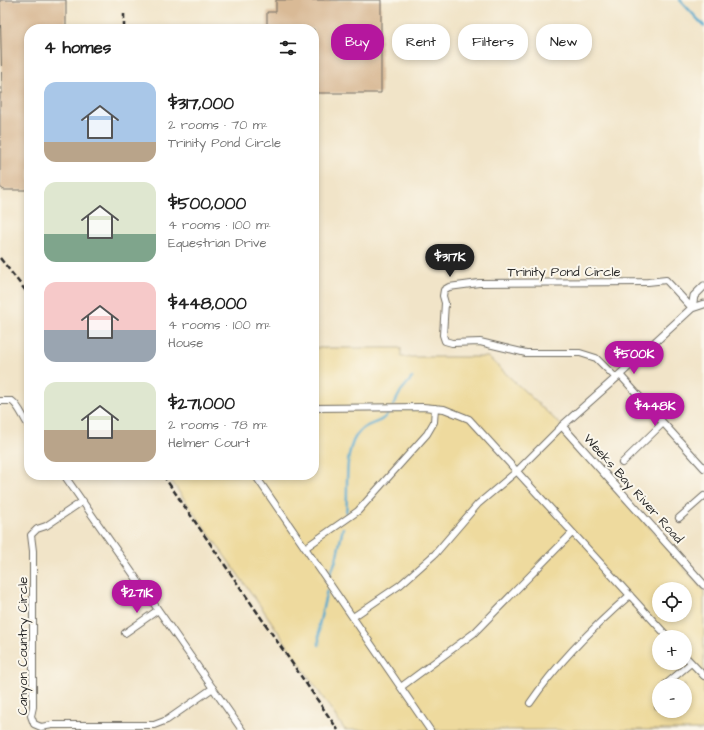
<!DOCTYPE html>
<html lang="en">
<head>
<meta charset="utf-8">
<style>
	:root { --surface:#fff; --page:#f6f6f6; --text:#222; --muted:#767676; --accent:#b5179e }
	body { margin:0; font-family:"Architects Daughter",sans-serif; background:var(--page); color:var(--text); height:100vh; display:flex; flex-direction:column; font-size:15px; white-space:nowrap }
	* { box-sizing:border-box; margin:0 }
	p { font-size:13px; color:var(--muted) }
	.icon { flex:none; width:22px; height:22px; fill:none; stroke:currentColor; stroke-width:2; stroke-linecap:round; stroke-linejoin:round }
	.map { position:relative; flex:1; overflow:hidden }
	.details { position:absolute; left:24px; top:24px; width:295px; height:456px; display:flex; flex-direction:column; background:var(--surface); border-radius:16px; box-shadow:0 2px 6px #0003 }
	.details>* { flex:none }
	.top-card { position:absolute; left:331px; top:24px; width:313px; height:36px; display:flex; gap:8px }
	.tools { position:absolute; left:652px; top:582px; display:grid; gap:8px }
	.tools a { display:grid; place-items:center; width:40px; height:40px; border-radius:50%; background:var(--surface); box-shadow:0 2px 6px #0003; font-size:20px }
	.price { position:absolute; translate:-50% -34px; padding:0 9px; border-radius:14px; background:var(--accent); color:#fff; font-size:13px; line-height:26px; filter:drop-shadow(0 1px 2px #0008) }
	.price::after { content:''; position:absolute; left:50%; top:24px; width:12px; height:9px; margin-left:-6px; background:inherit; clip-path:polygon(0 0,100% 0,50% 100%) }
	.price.current { background:#222; color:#fff }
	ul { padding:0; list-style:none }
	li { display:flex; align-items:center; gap:12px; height:100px; padding:0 20px }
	li span { display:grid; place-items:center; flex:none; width:112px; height:80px; border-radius:12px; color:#555 }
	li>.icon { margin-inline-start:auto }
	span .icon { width:48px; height:48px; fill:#fffc; stroke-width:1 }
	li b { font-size:17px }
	h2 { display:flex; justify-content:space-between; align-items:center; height:48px; padding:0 20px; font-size:17px }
	.tag { padding:0 14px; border-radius:16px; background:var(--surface); box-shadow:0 2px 6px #0003; font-size:14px; line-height:36px }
	.tag.current { background:var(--accent); color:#fff }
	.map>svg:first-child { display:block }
	.sand { fill:#eeda9e; stroke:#8c8264; fill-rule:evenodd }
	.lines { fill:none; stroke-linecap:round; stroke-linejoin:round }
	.stream { stroke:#51a8ce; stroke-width:2.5 }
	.building { fill:#d9ba96 }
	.minor-casing { stroke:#706c62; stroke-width:8 }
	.tertiary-casing { stroke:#706c62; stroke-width:9 }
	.minor { stroke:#fff; stroke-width:6 }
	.tertiary { stroke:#fff; stroke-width:7 }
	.rail { stroke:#2b2b2b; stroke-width:2.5; stroke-dasharray:6 3; stroke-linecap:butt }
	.labels { text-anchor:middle; stroke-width:4; stroke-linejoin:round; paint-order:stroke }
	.street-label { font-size:13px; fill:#2b2b2b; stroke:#fbf7ec }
</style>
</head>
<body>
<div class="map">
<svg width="704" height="730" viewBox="0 0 704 730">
	<rect width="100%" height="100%" fill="#fbf7ec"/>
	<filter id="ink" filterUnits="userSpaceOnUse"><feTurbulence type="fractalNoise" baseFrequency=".025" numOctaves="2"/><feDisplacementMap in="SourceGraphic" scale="8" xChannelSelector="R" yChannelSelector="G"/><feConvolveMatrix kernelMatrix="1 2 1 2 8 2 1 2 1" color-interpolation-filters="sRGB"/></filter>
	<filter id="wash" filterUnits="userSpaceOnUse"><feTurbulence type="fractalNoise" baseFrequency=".012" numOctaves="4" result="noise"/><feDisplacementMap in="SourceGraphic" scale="16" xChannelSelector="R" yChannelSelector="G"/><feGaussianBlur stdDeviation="0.9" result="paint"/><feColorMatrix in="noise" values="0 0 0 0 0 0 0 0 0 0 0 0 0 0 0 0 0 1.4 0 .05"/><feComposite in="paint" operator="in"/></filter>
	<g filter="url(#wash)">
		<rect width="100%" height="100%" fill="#f1e4c8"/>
		<!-- sand -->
		<path class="sand" d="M314,348H401V357H488L562,426L704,591V730H345L264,611L167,475H314ZM659,589H685V615H659ZM659,637H685V663H659ZM659,685H685V711H659Z"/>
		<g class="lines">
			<!-- stream -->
			<path class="stream" d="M680,0L704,26
				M393,406L401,391L412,378
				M346,513C349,488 342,449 360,431C368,422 382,424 388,413
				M330,574L336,560L343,528
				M319,645V625L327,590"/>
		</g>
		<g id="blocks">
			<!-- building -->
			<path class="building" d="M0,0H66V29H29V190H4L0,187V93H2Z
				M276,0H381V93H314V29H267V12H276Z"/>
		</g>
	</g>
	<g filter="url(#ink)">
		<use href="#blocks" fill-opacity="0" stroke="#706c62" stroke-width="1"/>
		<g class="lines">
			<!-- minor casing -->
			<g class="minor-casing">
				<path id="minor" d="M620,375L704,468
					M616,378L596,358L580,353H526L480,342L452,343L445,341L443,335L445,303L443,296L444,290L449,287L479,283L648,282L666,280L692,308
					M0,401H12C20,407 23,418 29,426
					M314,408L423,407L444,409L469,419L668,637
					M622,463L663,423
					M64,475L242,730
					M255,475L430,730
					M83,501L46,526L37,529L31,535L33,551V707L31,716L34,724L41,727L52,725H154L167,720L213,688
					M679,518L704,496
					M305,548L358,511L427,434L434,422L435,408
					M353,617L400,585L435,554L478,504L516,472L562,426
					M125,633L158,610
					M685,656L704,676
					M665,685L691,663
					M401,687L474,633L572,533
					M530,703C558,662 592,628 630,595
					M658,706L659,701"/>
			</g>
			<!-- tertiary casing -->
			<g class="tertiary-casing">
				<path id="tertiary" d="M704,304L692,308L616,378L562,426L704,585
					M692,308L694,296L704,286"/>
			</g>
			<!-- minor -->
			<use href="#minor" class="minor"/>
			<!-- tertiary -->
			<use href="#tertiary" class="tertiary"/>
			<!-- rail -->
			<path class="rail" d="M124,29V12
				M0,258L29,295
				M163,475L338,730"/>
		</g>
	</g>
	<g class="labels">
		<!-- street labels -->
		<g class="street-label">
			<text x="564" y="276">Trinity Pond Circle</text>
			<text transform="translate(634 488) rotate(48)" y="5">Weeks Bay River Road</text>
			<text transform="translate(22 646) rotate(-90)" y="5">Canyon Country Circle</text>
		</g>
	</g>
</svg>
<div class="tools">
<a><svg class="icon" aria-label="locate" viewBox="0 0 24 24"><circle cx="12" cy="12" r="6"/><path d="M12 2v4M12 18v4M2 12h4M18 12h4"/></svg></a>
<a>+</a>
<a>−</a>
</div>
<b class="price current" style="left:450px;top:278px">$317K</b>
<b class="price" style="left:634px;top:375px">$500K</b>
<b class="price" style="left:655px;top:427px">$448K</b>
<b class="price" style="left:137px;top:614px">$271K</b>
<div class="top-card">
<a class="tag current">Buy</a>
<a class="tag">Rent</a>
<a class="tag">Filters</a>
<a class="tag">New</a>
</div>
<section class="details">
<h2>4 homes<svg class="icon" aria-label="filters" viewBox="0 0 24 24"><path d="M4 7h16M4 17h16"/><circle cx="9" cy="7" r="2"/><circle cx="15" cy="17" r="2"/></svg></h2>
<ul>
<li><span style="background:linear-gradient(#a9c7e8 75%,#b9a48a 0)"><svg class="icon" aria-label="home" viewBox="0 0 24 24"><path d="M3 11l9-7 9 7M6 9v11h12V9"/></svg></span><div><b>$317,000</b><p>2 rooms · 70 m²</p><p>Trinity Pond Circle</p></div></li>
<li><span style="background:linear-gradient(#dfe7d0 65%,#7fa58c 0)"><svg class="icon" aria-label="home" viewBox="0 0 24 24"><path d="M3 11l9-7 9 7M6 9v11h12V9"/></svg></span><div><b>$500,000</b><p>4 rooms · 100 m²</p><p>Equestrian Drive</p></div></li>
<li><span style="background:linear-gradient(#f6c9c9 60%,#9aa5b1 0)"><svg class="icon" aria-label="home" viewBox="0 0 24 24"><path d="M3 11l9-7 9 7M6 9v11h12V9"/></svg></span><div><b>$448,000</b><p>4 rooms · 100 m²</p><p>House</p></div></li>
<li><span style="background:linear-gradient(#dfe7d0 60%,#b9a48a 0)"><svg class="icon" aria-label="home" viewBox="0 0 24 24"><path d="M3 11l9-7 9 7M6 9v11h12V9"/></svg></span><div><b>$271,000</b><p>2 rooms · 78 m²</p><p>Helmer Court</p></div></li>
</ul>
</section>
</div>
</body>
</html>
